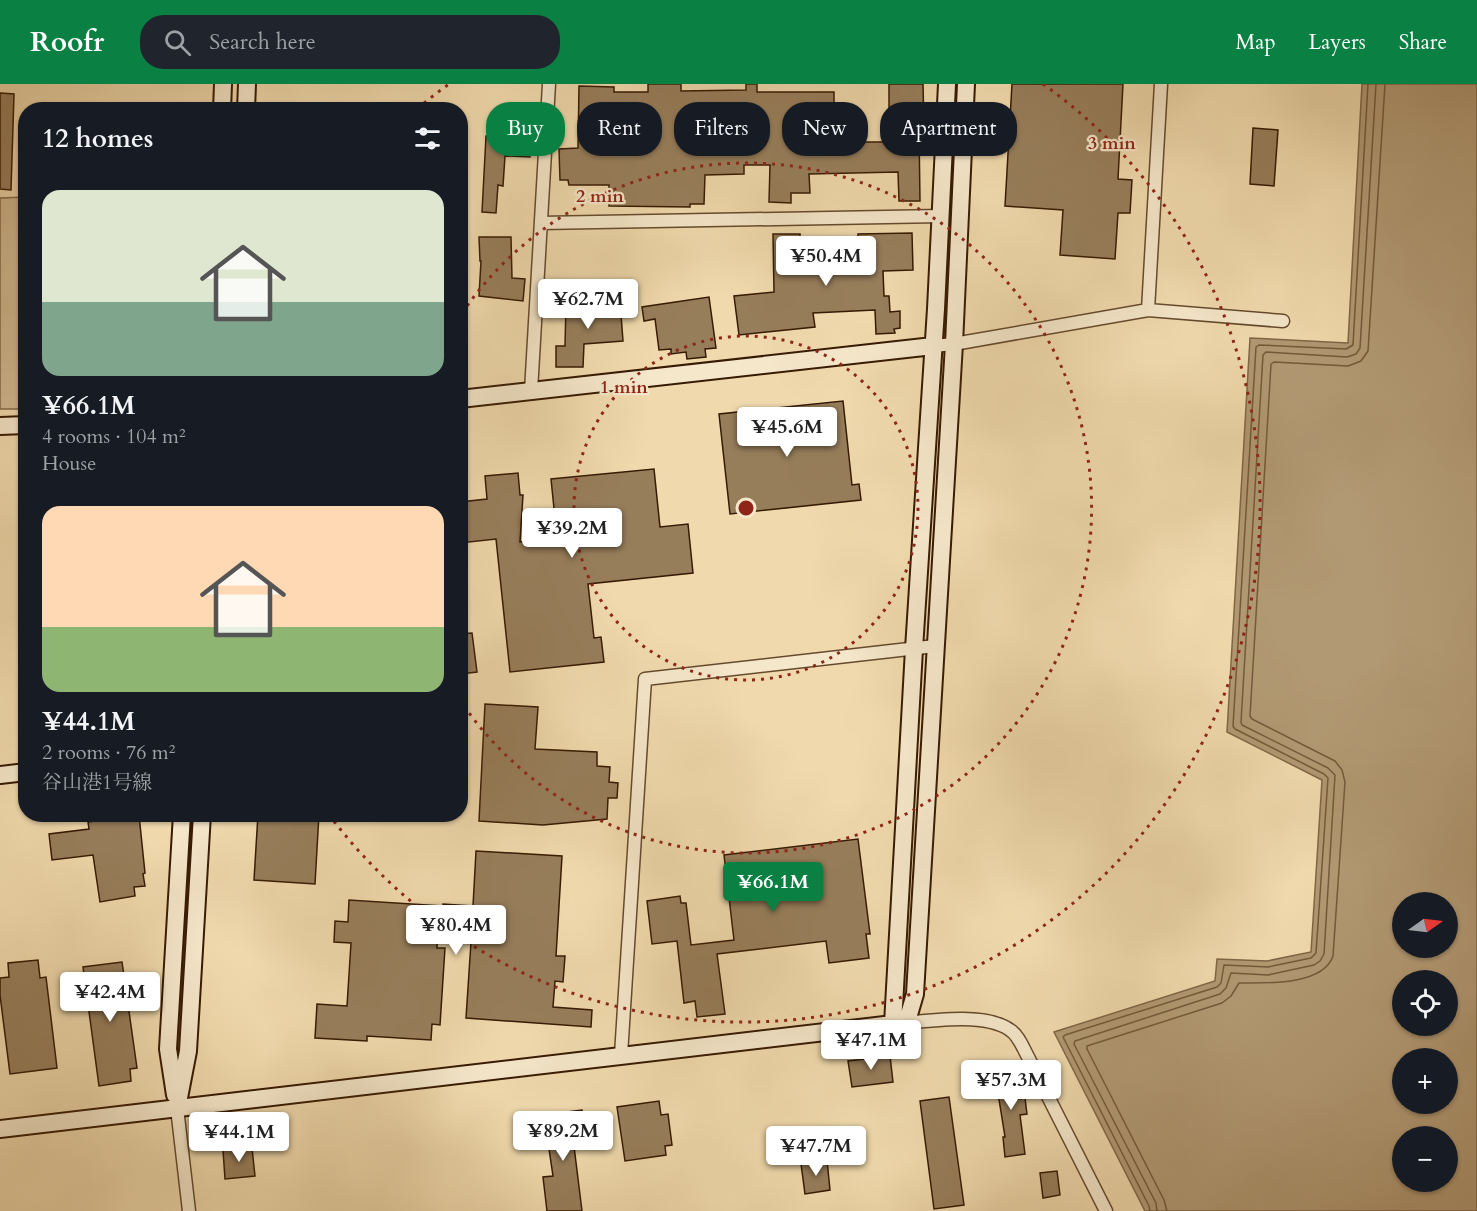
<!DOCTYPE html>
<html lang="en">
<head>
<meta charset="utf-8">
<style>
	:root { --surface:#171b24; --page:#20242c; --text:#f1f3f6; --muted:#9ea1a6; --accent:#0b8043 }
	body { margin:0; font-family:Cardo,"Noto Serif JP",serif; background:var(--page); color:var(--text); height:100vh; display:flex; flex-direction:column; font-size:22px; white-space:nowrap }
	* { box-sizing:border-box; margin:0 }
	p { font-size:20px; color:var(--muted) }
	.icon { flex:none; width:33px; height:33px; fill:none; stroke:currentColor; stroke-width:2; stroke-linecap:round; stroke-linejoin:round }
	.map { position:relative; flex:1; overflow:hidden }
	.sheet { position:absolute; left:18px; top:18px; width:450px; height:720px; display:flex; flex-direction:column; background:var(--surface); border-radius:24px; box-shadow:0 2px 4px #0004 }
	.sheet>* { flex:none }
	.banner { position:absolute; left:486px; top:18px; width:570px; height:54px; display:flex; gap:12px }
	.needle { width:39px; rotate:76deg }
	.buttons { position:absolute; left:1392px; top:808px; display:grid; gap:12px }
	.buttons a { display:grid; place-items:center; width:66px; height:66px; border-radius:50%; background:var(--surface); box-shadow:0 2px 4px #0004; font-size:30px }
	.price { position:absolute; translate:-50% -51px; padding:0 14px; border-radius:6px; background:#fff; color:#222; font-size:20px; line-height:39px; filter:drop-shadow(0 2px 3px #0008) }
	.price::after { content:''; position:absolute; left:50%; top:36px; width:18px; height:14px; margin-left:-9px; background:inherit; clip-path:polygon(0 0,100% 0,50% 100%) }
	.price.on { background:var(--accent); color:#fff }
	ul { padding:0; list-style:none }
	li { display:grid; align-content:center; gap:12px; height:318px; padding:0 24px }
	li span { display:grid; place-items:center; height:186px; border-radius:18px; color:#555 }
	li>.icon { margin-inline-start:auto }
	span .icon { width:108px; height:108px; fill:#fffc; stroke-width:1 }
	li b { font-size:26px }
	h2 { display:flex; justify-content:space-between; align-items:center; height:72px; padding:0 24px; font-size:26px }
	.chip { padding:0 21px; border-radius:24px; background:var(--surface); box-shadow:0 2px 4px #0004; font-size:21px; line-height:54px }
	.chip.on { background:var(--accent); color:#fff }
	header { display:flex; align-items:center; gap:36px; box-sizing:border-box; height:84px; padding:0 30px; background:var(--accent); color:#fff }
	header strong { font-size:28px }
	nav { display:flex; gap:33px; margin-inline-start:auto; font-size:21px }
	.search { width:420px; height:54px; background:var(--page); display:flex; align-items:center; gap:15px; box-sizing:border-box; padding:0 21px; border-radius:24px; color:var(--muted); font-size:22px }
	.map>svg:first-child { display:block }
	.green { fill:#d1b990; stroke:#846a49; stroke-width:1.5 }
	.water { fill:#b19973; stroke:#806646; stroke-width:1.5; fill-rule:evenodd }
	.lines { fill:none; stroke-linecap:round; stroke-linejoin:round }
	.shore { stroke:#745a3a; stroke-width:1.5 }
	.building { fill:#977e5b; stroke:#371a02; stroke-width:1.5 }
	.street-casing { stroke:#654a2d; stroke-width:15 }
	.secondary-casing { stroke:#371a02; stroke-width:20 }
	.street { stroke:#f5e7ca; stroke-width:12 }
	.secondary { stroke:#f5e7ca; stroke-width:16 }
	.ring { fill:none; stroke:#8f2418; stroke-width:3; stroke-dasharray:3 6 }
	.centre { fill:#8f2418; stroke:#f5e7ca; stroke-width:3 }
	.ring-label { font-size:18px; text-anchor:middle; font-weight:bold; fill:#8f2418; stroke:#f5e7ca; stroke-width:4.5; stroke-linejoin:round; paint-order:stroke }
</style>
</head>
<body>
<header>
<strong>Roofr</strong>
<div class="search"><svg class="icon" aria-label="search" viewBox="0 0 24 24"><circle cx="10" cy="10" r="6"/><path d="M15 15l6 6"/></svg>Search here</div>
<nav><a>Map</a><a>Layers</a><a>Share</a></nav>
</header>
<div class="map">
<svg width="1477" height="1127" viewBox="0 0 1477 1127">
	<rect width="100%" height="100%" fill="#f0daad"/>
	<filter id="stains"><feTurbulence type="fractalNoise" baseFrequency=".00333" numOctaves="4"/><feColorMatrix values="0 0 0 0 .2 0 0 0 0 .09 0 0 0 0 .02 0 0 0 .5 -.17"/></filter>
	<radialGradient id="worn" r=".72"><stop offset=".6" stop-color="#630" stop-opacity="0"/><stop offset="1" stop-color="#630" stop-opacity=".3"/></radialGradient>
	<!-- green -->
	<path class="green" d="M25,113V325H0V114Z"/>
	<!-- water -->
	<path class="water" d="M1362,0H1477V1127H1145L1054,948L1215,897L1217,875L1267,877L1311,868L1322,696L1227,648L1250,254L1348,259ZM1402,819H1448V864H1402ZM1402,897H1448V942H1402ZM1402,975H1448V1020H1402ZM1402,1053H1448V1098H1402Z"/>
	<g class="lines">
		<!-- shore -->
		<path class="shore" d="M1150,1127L1149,1122L1063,953L1065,951L1217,903L1221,899L1224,881L1268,883L1311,874L1316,869L1328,694L1324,690L1235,645L1233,642L1256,263L1259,261L1346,265L1353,261L1368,0
			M1157,1127L1156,1119L1074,960L1075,957L1220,910L1226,904L1231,889L1268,891L1314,881L1320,877L1324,870L1335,691L1328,684L1242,641L1241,638L1263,271L1266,268L1347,273L1356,270L1360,264L1376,0
			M1167,1127L1164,1116L1087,965V962L1222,919L1231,912L1239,899C1264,899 1323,902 1333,872L1345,698L1342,686L1335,677L1252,635L1250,632L1271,280L1274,278L1348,282L1361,277L1368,267L1385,0"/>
	</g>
	<!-- building -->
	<path class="building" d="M648,0H681V7L746,6V0H757V8H834V58H889V0H923L924,45H919L920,117H899L898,88L809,90L810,109H791V119L769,118L770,81H744V90L705,91L704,120H690V123L609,122V101H569L568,96H560L559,65L578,64L579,2L614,3V8H648Z
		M1012,0H1123L1118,95L1132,96L1130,129H1118L1115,175L1060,171L1063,126L1005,122Z
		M0,9L14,10L11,106L0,105Z
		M1253,44L1278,46L1274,102L1250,100Z
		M486,52L531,54L530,73L505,72L503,102L498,101L496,129L482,128Z
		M912,149L913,186L883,187L884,212H889L890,228L900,227V244L894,245L895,249L876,250L875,226L813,229L815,243L739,251L734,212L774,208L773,150H800V186H827V189H859L858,150Z
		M479,153H511L512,194L525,195L523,217L479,212L481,177H480Z
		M709,213L716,264L705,265L706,273L687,275L686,268L671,270V265L659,266L655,235L644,237L642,223Z
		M620,217L623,257L584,260L583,283H556V262H565L566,219Z
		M843,317L852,401L859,400L861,416L730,430L719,330Z
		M654,385L660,443L688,440L693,489L588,500L594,554L601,553L604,578L510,588L496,455L460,459V418L487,415L485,392L518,389L520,411H523L520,458L557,454L551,395Z
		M472,549L477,588L460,590V550Z
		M485,620L538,623L535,665L597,668V682L610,683L609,698L618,699L617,714H608L607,735L543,741L479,737Z
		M258,730H319L315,800L254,796Z
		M139,731L145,789L143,790L145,802L134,803L135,812L100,818L93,771L52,776L49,750L89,745L88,738Z
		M858,755L870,850H866L869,874L829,879L826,857L717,870L725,930L697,933L695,917L684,919L677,857L652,860L647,817L680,812L681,819H686L691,861L734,856L724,771Z
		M476,767L562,772L556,872H565L563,898L555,897L553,923L592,926L591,943L466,934L472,843L438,840L437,864H445L440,941L432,940L431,956L367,952V957L315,954L317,920L347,922L351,859L334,858L335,837L348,838L349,816L443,822V820L473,822Z
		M38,876L40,894L46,893L57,984L10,990L0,911V894L9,893L8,879Z
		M122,878L137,984L130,985L131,997L99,1002L83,883Z
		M890,972L893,998L852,1003L848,977Z
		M1013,981L1018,1015L1025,1014L1027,1030L1020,1031L1025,1070L1005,1073L1003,1053H1005L994,984Z
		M949,1013L964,1121L934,1125L920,1017Z
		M659,1017L661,1031L668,1030L672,1061L665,1062L666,1071L625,1077L617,1023Z
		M582,1026L585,1044L572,1046L582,1127H547L543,1093L553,1092L544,1031Z
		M252,1064L255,1092L225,1095L223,1066Z
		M827,1076L830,1106L805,1110L801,1080Z
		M1057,1087L1060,1111L1043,1114L1040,1089Z"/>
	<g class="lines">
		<!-- street casing -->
		<g class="street-casing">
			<path id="street" d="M541,139L941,132
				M1148,226L1161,0
				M933,262L954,260L1148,226L1283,237
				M531,307L549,0
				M898,940C928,937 985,928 1010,946C1017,950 1022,961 1026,969L1106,1127
				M621,971L645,595L935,562
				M177,1024L189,1127"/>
		</g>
		<!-- secondary casing -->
		<g class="secondary-casing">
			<path id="secondary" d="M222,26L223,0
				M246,26L247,0
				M460,315L933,262
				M0,342L26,341
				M0,691L26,688
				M893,940L914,565L936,225L947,0
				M175,1011L168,965L182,730
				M177,1024L188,967L202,730
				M0,1045L893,940L908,934L915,910L954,260L966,0"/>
		</g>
		<!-- street -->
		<use href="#street" class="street"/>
		<!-- secondary -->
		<use href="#secondary" class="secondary"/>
	</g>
	<!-- distance rings -->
	<g class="ring">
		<circle cx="746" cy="424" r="172"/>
		<path d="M462 229A345 345 0 1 1 462 619"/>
		<path d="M417 25A517 517 0 0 1 449 0M1043 0A517 517 0 1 1 330 732"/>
	</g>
	<circle cx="746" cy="424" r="9" class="centre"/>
	<g class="ring-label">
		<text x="1112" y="65">3 min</text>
		<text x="600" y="118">2 min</text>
		<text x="624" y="309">1 min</text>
	</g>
	<rect width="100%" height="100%" filter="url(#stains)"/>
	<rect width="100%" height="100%" fill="url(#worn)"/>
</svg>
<div class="buttons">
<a><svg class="needle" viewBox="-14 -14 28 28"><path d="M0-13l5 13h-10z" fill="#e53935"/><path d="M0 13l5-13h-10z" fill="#9ea1a6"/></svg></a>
<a><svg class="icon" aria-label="locate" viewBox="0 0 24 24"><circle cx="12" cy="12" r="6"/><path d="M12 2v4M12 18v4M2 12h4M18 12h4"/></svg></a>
<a>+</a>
<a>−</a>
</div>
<b class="price" style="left:826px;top:203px">¥50.4M</b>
<b class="price" style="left:588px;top:246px">¥62.7M</b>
<b class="price" style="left:787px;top:374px">¥45.6M</b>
<b class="price" style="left:572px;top:475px">¥39.2M</b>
<b class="price on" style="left:773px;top:829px">¥66.1M</b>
<b class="price" style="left:456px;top:872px">¥80.4M</b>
<b class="price" style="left:110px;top:939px">¥42.4M</b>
<b class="price" style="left:871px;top:987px">¥47.1M</b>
<b class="price" style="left:1011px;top:1027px">¥57.3M</b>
<b class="price" style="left:563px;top:1078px">¥89.2M</b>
<b class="price" style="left:239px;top:1079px">¥44.1M</b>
<b class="price" style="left:816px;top:1093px">¥47.7M</b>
<div class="banner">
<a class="chip on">Buy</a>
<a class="chip">Rent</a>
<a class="chip">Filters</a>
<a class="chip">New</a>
<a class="chip">Apartment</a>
</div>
<section class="sheet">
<h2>12 homes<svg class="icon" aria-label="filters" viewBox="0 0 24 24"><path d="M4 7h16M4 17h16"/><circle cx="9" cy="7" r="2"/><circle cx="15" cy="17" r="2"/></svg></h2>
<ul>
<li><span style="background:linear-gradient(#dfe7d0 60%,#7fa58c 0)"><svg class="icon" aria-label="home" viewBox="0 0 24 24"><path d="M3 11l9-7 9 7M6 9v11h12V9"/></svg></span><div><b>¥66.1M</b><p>4 rooms · 104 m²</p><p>House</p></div></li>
<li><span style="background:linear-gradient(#ffd9b3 65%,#8fb573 0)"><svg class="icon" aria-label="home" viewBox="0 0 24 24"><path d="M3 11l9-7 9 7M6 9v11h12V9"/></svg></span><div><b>¥44.1M</b><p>2 rooms · 76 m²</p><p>谷山港1号線</p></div></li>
</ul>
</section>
</div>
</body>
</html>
